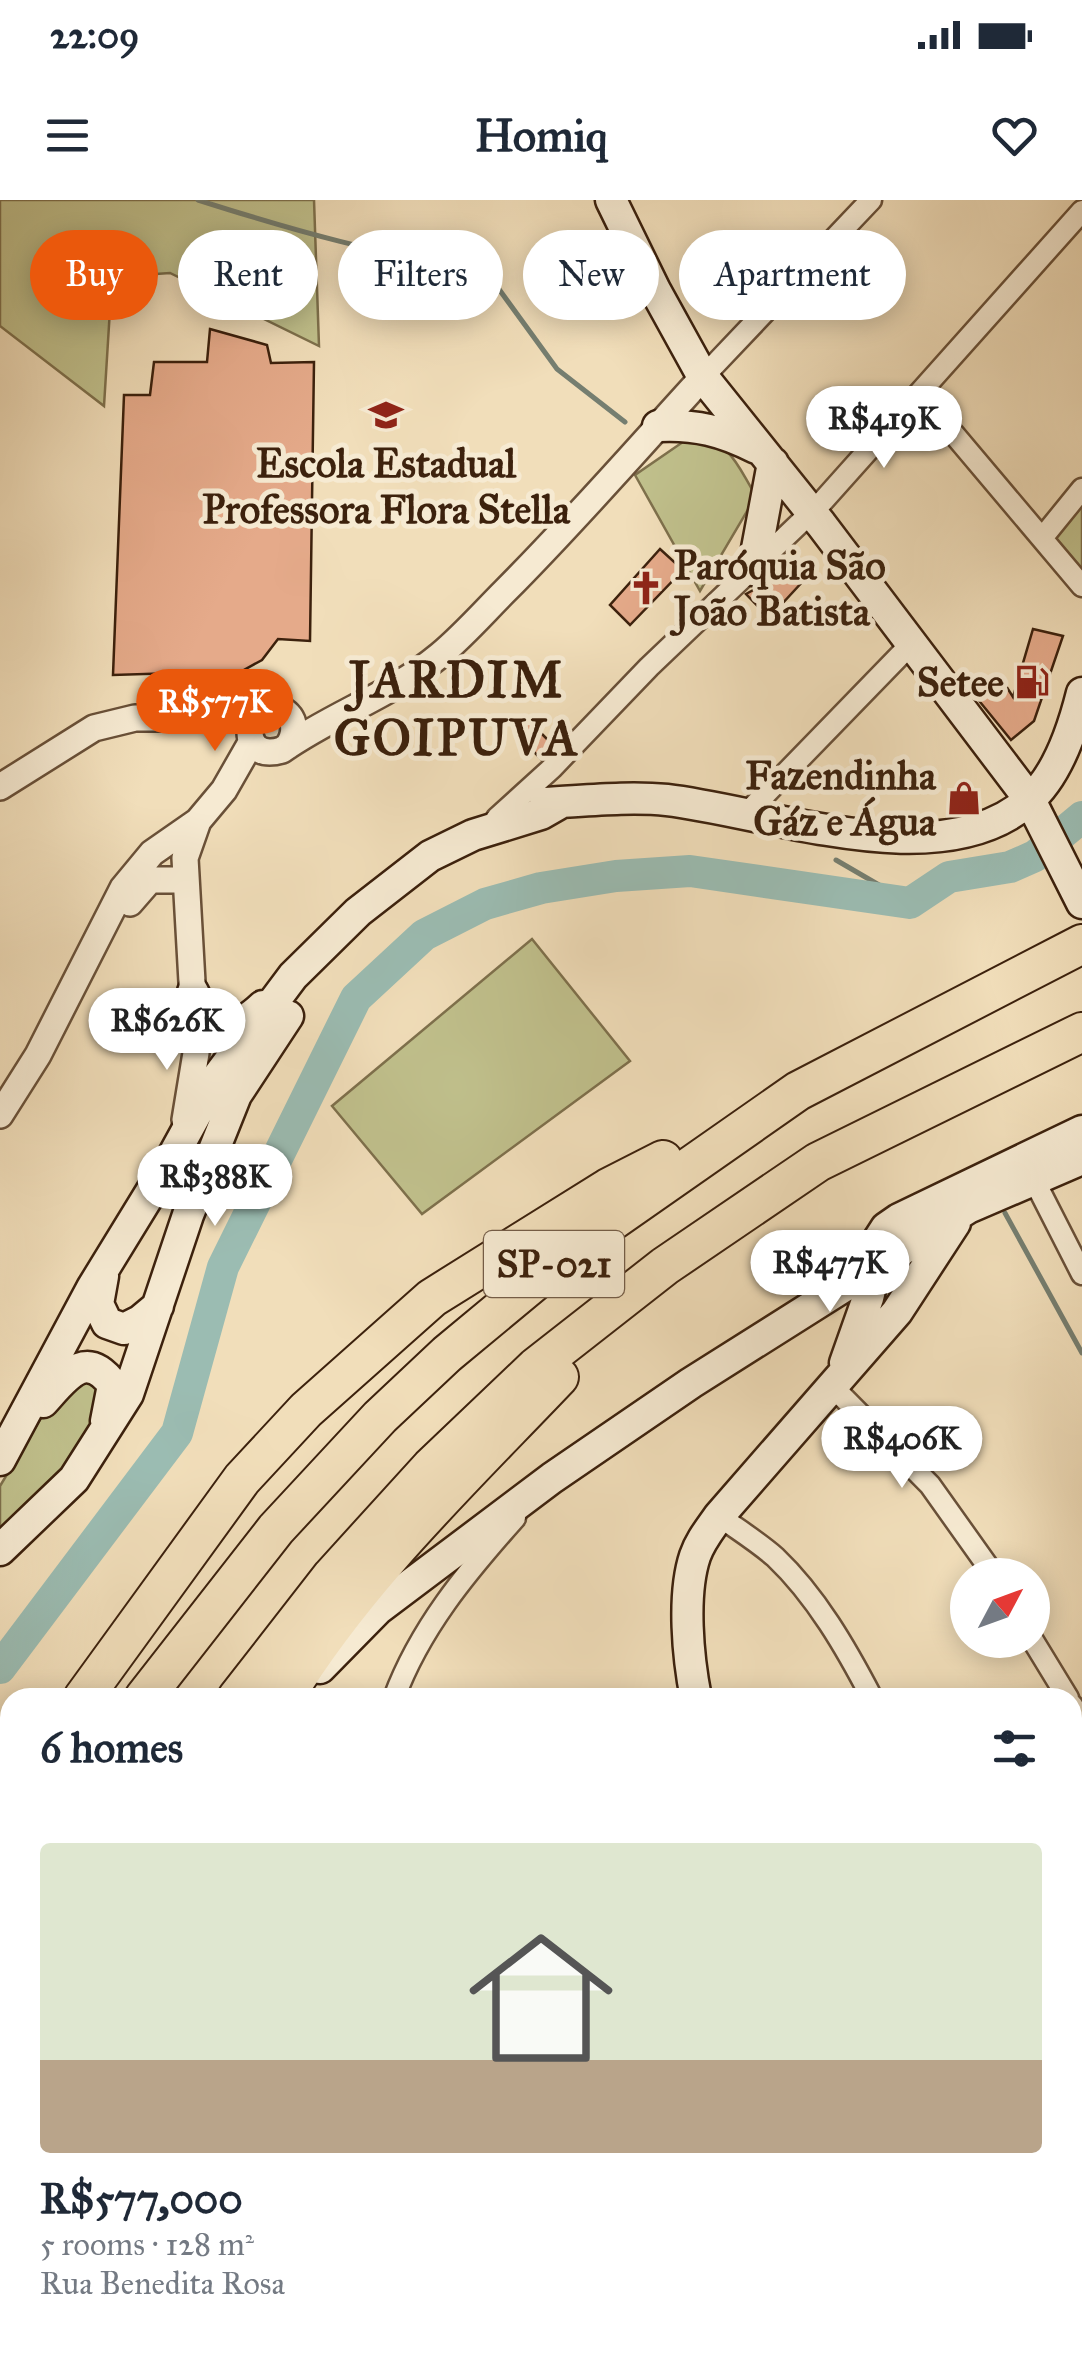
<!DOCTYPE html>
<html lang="en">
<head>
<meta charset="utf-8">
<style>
	:root { --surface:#fff; --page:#f2f2f3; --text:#1f2937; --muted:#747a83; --line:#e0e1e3; --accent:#ea580c }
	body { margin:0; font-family:"IM FELL Great Primer",serif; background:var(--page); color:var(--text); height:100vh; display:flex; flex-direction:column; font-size:38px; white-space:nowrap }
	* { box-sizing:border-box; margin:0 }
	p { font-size:32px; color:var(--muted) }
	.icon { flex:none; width:55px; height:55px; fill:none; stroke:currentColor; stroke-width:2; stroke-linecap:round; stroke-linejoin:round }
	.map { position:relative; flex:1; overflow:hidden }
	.side { position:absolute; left:0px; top:1488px; width:1082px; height:672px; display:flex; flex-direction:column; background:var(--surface); border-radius:30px 30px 0 0; box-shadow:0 5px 25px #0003 }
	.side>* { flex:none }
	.top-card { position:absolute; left:30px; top:30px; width:1022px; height:90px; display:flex; gap:20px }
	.needle { width:65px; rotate:49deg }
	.fabs { position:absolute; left:950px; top:1358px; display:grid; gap:20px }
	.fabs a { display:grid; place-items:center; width:100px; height:100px; border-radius:50%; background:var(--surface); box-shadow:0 5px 25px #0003; font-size:50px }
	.price { position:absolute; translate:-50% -85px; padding:0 22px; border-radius:35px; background:#fff; color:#222; font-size:32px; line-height:65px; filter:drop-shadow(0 2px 5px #0008) }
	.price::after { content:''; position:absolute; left:50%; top:60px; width:30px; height:22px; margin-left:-15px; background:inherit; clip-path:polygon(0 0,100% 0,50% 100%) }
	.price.current { background:var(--accent); color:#fff }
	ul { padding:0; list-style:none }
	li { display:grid; align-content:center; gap:20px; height:530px; padding:0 40px }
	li+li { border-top:2px solid var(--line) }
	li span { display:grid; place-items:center; height:310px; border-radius:10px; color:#555 }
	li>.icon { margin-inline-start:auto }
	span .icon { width:180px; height:180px; fill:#fffc; stroke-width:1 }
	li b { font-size:42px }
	h2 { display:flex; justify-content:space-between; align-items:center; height:120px; padding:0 40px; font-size:42px }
	.pill { padding:0 35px; border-radius:45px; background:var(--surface); box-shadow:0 5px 25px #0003; font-size:35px; line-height:90px }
	.pill.current { background:var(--accent); color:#fff }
	.status { display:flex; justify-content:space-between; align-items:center; height:70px; padding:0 50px; background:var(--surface); direction:ltr }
	.status svg { height:28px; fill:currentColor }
	header { display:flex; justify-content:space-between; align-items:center; height:130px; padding:0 40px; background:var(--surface); font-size:45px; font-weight:700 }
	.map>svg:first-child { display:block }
	.green { fill:#c0c08c; stroke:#7e704c; stroke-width:2.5 }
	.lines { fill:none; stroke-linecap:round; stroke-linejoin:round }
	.stream { stroke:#757e70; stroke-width:5 }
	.river { stroke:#9bbcb2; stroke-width:32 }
	.building { fill:#e5aa8a; stroke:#3c210d; stroke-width:2.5 }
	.minor-casing { stroke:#695038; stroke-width:25 }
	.tertiary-casing { stroke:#695038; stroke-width:30 }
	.secondary-casing { stroke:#3c210d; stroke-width:35 }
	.motorway-casing { stroke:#3c210d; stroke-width:42 }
	.minor { stroke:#f6ead2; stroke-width:20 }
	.tertiary { stroke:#f6ead2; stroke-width:25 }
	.secondary { stroke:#f6ead2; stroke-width:30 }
	.motorway { stroke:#f1deba; stroke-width:38 }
	.labels { text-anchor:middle; stroke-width:10; stroke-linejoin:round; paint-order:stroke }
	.shield { fill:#f6ead2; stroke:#745d48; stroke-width:2.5 }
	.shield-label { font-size:38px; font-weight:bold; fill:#3c210d }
	.poi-label { font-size:40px; font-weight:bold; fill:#3c210d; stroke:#f6ead2; text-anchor:end }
	.district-label { font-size:50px; font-weight:bold; letter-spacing:2.5px; fill:#3c210d; stroke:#f6ead2 }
</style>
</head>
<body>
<div class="status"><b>22:09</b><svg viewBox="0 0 49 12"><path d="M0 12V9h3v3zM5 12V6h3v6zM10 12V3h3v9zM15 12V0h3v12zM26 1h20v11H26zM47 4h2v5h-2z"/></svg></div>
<header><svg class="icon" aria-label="menu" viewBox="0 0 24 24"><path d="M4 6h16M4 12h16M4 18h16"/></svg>Homiq<svg class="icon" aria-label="heart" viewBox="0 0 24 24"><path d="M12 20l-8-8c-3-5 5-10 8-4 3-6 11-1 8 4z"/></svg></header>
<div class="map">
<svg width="1082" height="2158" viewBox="0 0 1082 2158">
	<rect width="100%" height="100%" fill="#f1deba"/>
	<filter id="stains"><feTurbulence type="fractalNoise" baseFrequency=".002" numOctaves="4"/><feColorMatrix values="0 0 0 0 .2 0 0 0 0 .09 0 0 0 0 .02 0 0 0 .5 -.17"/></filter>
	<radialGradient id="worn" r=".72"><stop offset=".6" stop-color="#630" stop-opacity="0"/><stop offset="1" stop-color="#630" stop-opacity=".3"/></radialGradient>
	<!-- green -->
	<path class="green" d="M0,0H314L319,146L170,73L112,77L104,206L0,126Z
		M693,235C734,246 735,262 756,296L700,391L635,275Z
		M1082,300V373L1052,338Z
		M532,739L630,861L422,1014L332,906Z
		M83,1178L104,1191L82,1248L0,1332V1286L41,1218Z"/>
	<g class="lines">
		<!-- stream -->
		<path class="stream" d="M198,0C292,30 387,57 485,70L557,169L625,222
			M836,660L910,703
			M1005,1013L1082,1153
			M22,2158L29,2150"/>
		<!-- river -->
		<path class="river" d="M0,1468L177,1233L223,1067L356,798L424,735L485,704L541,688L616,676L690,671L910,703L949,677L1010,667L1035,656L1082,617"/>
	</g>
	<!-- building -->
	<path class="building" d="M210,129L267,145L271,163L314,162L310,441L278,439L262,460L242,471L113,475L124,195H150L154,162H207Z
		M660,349L683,370L630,425L610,405Z
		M783,359L804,380L769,418L746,394L766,383L772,368Z
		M1033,429L1063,436L1034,521L1011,540L976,497L1001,478L1013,497Z
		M529,521L554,546L541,559L516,534Z"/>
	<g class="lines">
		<!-- minor casing -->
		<g class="minor-casing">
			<path id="minor" d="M703,177L871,0
				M920,194L1082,386
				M1043,337L1082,289
				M747,613L911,444
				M497,618L552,568L649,467L822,302L1082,11
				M1033,978L1082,1074
				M833,1187L930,1285L994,1375
				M719,1316C737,1329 758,1342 775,1357C816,1396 846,1448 872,1498
				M1032,1439L1068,1498
				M394,1498C420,1428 466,1373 515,1318
				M1072,1505L1082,1521
				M1072,1569L1082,1564
				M1072,1762L1082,1767
				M1072,1950L1082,1955
				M87,2150L110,2158
				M910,2150L915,2158
				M127,2158L130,2150
				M283,2158L286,2150"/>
		</g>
		<!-- tertiary casing -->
		<g class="tertiary-casing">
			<path id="tertiary" d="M288,546C295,535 297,520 284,511C248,487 231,565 282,550C333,514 392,495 440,455C463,436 484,412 505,391C574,322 638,248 703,177
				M0,587L94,528L135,518H198L259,511
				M130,703L150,680H184
				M0,915L38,855L123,688L152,653L198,621
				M185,920L196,853L185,658L198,621L224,590L252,541"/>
		</g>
		<!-- secondary casing -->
		<g class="secondary-casing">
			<path id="secondary" d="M611,0L655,90L703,177L821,324L1030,600L1082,703
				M658,226C695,224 723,231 756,248
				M753,370L773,263
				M545,603C584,601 628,596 667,600C770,612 941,678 1028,601C1057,577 1073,529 1082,493
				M193,792C211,830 231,836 263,806
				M103,1076L98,1104L107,1123L124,1129L140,1121L158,1106
				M845,1163L868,1098L876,1066L877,1042L886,1028L899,1019L1082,931
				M43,1202C65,1178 85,1147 113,1185L106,1221
				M0,1260L92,1088L173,956L213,883L293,776L358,712L430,656L473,635L541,614L562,602
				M0,1350L74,1279L128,1194L188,1015L236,895L288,816
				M320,1468L378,1409L552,1278L691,1183L968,1008L1082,959
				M696,1498C688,1458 682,1395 695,1356C700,1341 710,1329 719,1316L897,1112L955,1023
				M1056,2150L1061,2158"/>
		</g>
		<!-- motorway casing -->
		<g class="motorway-casing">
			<path id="motorway" d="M83,1498L242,1279L306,1210L432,1098L608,988L663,960
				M144,1498L276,1329L380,1217L447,1154L582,1042L798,891L1082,744
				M237,1498L332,1376L431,1267L536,1167L665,1066L818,962L1082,832
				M284,1498C357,1378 463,1278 559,1177
				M0,1612L10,1599
				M0,1715L10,1700
				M0,1850L10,1835
				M0,1958L10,1940"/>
		</g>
		<!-- minor -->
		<use href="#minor" class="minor"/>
		<!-- tertiary -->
		<use href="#tertiary" class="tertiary"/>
		<!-- secondary -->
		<use href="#secondary" class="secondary"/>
		<!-- motorway -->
		<use href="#motorway" class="motorway"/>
	</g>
	<!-- icons -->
	<defs>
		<g id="school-bare" transform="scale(2.7)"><path d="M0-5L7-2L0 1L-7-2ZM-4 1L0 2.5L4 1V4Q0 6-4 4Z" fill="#8f2418" stroke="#f6ead2" stroke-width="2.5" paint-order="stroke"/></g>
		<g id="church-bare" transform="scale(2.7)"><path d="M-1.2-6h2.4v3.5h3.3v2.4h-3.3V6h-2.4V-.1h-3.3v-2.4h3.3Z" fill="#8f2418" stroke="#f6ead2" stroke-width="2.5" paint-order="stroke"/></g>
		<g id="fuel-bare" transform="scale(2.7)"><path d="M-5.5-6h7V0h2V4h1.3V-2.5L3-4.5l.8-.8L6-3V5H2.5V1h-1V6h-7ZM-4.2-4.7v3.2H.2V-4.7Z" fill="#8f2418" stroke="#f6ead2" stroke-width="2.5" paint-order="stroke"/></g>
		<g id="shop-bare" transform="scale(2.7)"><path d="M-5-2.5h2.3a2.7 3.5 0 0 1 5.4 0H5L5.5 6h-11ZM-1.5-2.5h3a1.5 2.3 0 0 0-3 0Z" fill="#8f2418" stroke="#f6ead2" stroke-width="2.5" paint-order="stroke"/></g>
	</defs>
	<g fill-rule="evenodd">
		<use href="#school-bare" x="386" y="215"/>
		<use href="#church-bare" x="646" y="388"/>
		<use href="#fuel-bare" x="1032" y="482"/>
		<use href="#shop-bare" x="964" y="598"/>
	</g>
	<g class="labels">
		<!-- shield labels -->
		<rect class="shield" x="484" y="1031" width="140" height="66" rx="8"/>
		<g class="shield-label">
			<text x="554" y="1077">SP-021</text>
		</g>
		<!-- poi labels -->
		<g class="poi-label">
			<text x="386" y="277" text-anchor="middle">Escola Estadual<tspan x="386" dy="46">Professora Flora Stella</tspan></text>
			<text x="674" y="379" text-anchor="start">Paróquia São<tspan x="674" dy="46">João Batista</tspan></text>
			<text x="1004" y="496">Setee</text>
			<text x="936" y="589">Fazendinha<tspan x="936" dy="46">Gáz e Água</tspan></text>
		</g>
		<!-- district labels -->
		<g class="district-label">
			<text x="457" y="497">JARDIM<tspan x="457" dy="58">GOIPUVA</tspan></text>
		</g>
	</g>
	<rect width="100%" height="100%" filter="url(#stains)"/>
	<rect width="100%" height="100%" fill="url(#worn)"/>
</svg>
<div class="fabs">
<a><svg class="needle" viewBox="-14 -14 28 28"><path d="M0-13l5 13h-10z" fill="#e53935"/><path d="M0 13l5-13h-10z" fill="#747a83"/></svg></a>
</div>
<b class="price" style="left:884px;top:271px">R$419K</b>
<b class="price current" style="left:215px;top:554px">R$577K</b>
<b class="price" style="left:167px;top:873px">R$626K</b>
<b class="price" style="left:215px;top:1029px">R$388K</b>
<b class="price" style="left:830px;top:1115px">R$477K</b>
<b class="price" style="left:902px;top:1291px">R$406K</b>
<div class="top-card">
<a class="pill current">Buy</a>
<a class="pill">Rent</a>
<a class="pill">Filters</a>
<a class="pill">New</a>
<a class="pill">Apartment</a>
</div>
<section class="side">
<h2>6 homes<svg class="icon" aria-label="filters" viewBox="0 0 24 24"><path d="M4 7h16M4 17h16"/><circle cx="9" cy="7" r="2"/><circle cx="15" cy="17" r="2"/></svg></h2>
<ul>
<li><span style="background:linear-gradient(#dfe7d0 70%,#b9a48a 0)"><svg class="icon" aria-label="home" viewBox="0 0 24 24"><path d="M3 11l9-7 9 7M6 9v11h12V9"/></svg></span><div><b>R$577,000</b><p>5 rooms · 128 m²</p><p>Rua Benedita Rosa</p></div></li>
</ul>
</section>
</div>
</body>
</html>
